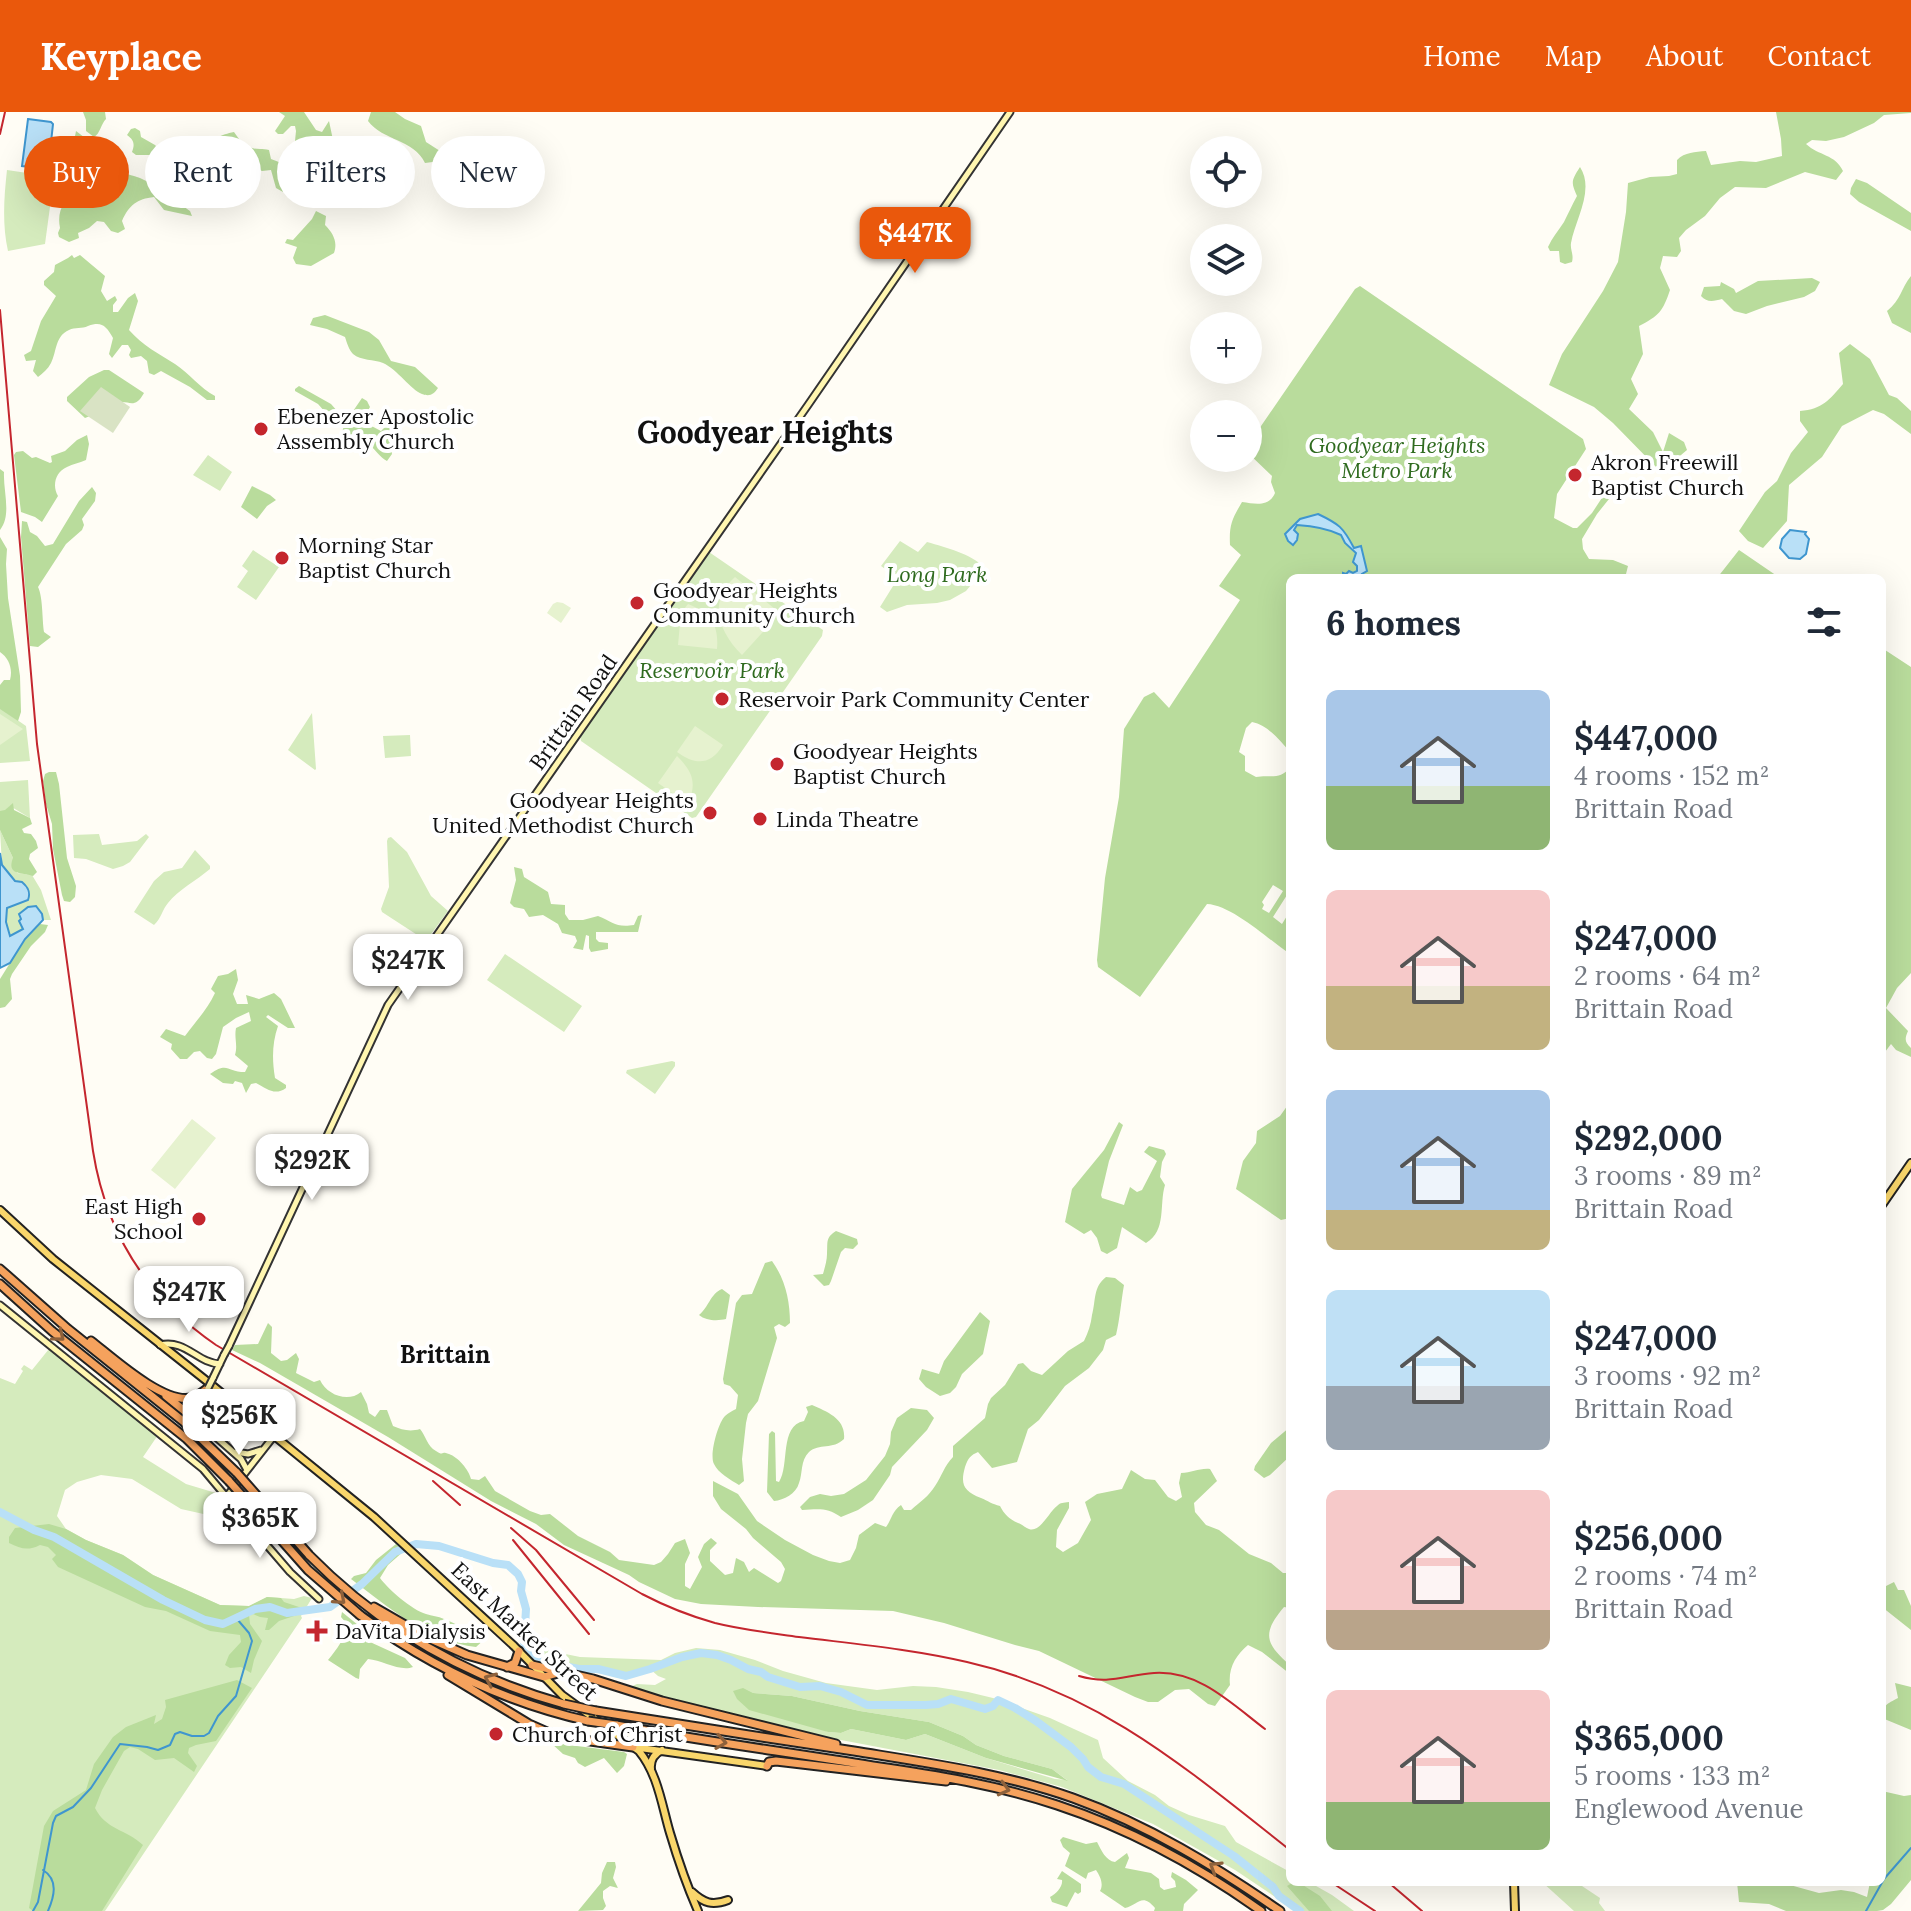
<!DOCTYPE html>
<html lang="en">
<head>
<meta charset="utf-8">
<style>
	:root { --surface:#fff; --page:#f2f2f3; --text:#1f2937; --muted:#747a83; --accent:#ea580c }
	body { margin:0; font-family:Lora,serif; background:var(--page); color:var(--text); height:100vh; display:flex; flex-direction:column; font-size:30px; white-space:nowrap }
	* { box-sizing:border-box; margin:0 }
	p { font-size:26px; color:var(--muted) }
	.icon { flex:none; width:44px; height:44px; fill:none; stroke:currentColor; stroke-width:2; stroke-linecap:round; stroke-linejoin:round }
	.map { position:relative; flex:1; overflow:hidden }
	.side { position:absolute; left:1286px; top:462px; width:600px; height:1312px; display:flex; flex-direction:column; background:var(--surface); border-radius:12px; box-shadow:0 8px 32px #0002 }
	.side>* { flex:none }
	.banner { position:absolute; left:24px; top:24px; width:760px; height:72px; display:flex; gap:16px }
	.fabs { position:absolute; left:1190px; top:24px; display:grid; gap:16px }
	.fabs a { display:grid; place-items:center; width:72px; height:72px; border-radius:50%; background:var(--surface); box-shadow:0 8px 32px #0002; font-size:40px }
	.price { position:absolute; translate:-50% -68px; padding:0 18px; border-radius:16px; background:#fff; color:#222; font-size:26px; line-height:52px; filter:drop-shadow(0 2px 4px #0008) }
	.price::after { content:''; position:absolute; left:50%; top:48px; width:24px; height:18px; margin-left:-12px; background:inherit; clip-path:polygon(0 0,100% 0,50% 100%) }
	.price.selected { background:var(--accent); color:#fff }
	ul { padding:0; list-style:none }
	li { display:flex; align-items:center; gap:24px; height:200px; padding:0 40px }
	li span { display:grid; place-items:center; flex:none; width:224px; height:160px; border-radius:12px; color:#555 }
	li>.icon { margin-inline-start:auto }
	span .icon { width:96px; height:96px; fill:#fffc; stroke-width:1 }
	li b { font-size:34px }
	h2 { display:flex; justify-content:space-between; align-items:center; height:96px; padding:0 40px; font-size:34px }
	.pill { padding:0 28px; border-radius:36px; background:var(--surface); box-shadow:0 8px 32px #0002; font-size:28px; line-height:72px }
	.pill.selected { background:var(--accent); color:#fff }
	header { display:flex; align-items:center; gap:48px; box-sizing:border-box; height:112px; padding:0 40px; background:var(--accent); color:#fff }
	header strong { font-size:38px }
	nav { display:flex; gap:44px; margin-inline-start:auto; font-size:28px }
	.map>svg:first-child { display:block }
	.green { fill:#d5ebbd; fill-rule:evenodd }
	.forest { fill:#b9dc9c; fill-rule:evenodd }
	.cemetery { fill:#d9e3c4 }
	.pitch { fill:#e6f2cf }
	.water { fill:#b9e0f7; stroke:#3f96cf; stroke-width:2 }
	.lines { fill:none; stroke-linecap:round; stroke-linejoin:round }
	.stream { stroke:#3f96cf; stroke-width:2 }
	.river { stroke:#b9e0f7; stroke-width:8 }
	.secondary-casing { stroke:#333; stroke-width:9 }
	.primary-casing { stroke:#222; stroke-width:10 }
	.highway-casing { stroke:#222; stroke-width:11 }
	.secondary { stroke:#fff6b0; stroke-width:5 }
	.primary { stroke:#f9d66b; stroke-width:6 }
	.highway { stroke:#f5a25d; stroke-width:7 }
	.rail { stroke:#c4262e; stroke-width:2 }
	.secondary-bridge-casing { stroke:#333; stroke-width:9; stroke-linecap:butt }
	.highway-bridge-casing { stroke:#222; stroke-width:11; stroke-linecap:butt }
	.secondary-bridge { stroke:#fff6b0; stroke-width:5 }
	.highway-bridge { stroke:#f5a25d; stroke-width:7 }
	.oneway { stroke:#8e613b }
	.poi-dot { fill:#c4262e; stroke:#fff; stroke-width:3 }
	.labels { text-anchor:middle; stroke-width:8; stroke-linejoin:round; paint-order:stroke }
	.poi-label { font-size:22px; fill:#111; stroke:#fff; text-anchor:start }
	.park-label { font-size:22px; font-style:italic; fill:#2f6b1f; stroke:#fff }
	.street-label { font-size:22px; fill:#111; stroke:#fff }
	.neighbourhood-label { font-size:24px; font-weight:bold; fill:#111; stroke:#fff }
	.district-label { font-size:30px; font-weight:bold; fill:#111; stroke:#fff }
</style>
</head>
<body>
<header>
<strong>Keyplace</strong>
<nav><a>Home</a><a>Map</a><a>About</a><a>Contact</a></nav>
</header>
<div class="map">
<svg width="1911" height="1799" viewBox="0 0 1911 1799">
	<rect width="100%" height="100%" fill="#fffdf5"/>
	<!-- green -->
	<path class="green" d="M7,58L54,65L45,132L8,139C2,112 4,85 7,58Z
		M208,343L232,360L220,379L193,363Z
		M900,429L918,440L927,430C947,436 970,441 985,456L966,479L950,488L937,491L907,493L887,500L880,495L898,466L881,454Z
		M253,438L279,455L256,488L237,475L248,459L242,454Z
		M707,440H709L823,518L822,524L696,705L692,706L581,629L580,623Z
		M0,596L26,614L30,649L0,651Z
		M312,601L316,657L315,658L288,638Z
		M410,623L411,644L385,646L383,624Z
		M28,668L30,706L10,694L5,699H0V670Z
		M0,718L13,746L17,761L32,763L41,778L51,808H43L42,802L21,807L24,817L11,825L6,810L7,796L28,788L2,753Z
		M99,722L102,733L137,729L146,722L149,725L130,750L123,754L113,757L86,747L74,746L73,723Z
		M391,725L407,740L431,784L448,799L429,825L425,828L382,800L381,797L389,775L387,729L388,726Z
		M195,738L210,754V757C197,768 178,778 168,791C162,798 161,807 154,813L134,800L154,769L164,760L182,756Z
		M505,842L582,894L564,920L487,868Z
		M672,949L675,950V954L655,982L626,961L627,958Z
		M49,1237L158,1323L143,1345L186,1372L216,1381L220,1388L208,1403L181,1397L132,1367L101,1363L77,1370L65,1378L57,1404L66,1417L86,1428L123,1443L153,1463L220,1493L249,1494L267,1485L294,1487L304,1484L312,1486L301,1504L302,1506L105,1799H0V1266L15,1272L23,1259L21,1257L24,1253L32,1258Z
		M531,1524L546,1538L580,1545L661,1548L675,1541L696,1536L720,1538L755,1548L783,1559L826,1571L877,1578L913,1574L936,1575L968,1580L993,1586L1050,1606L1098,1628L1103,1646L1128,1669L1155,1683L1169,1694L1189,1703L1225,1714L1236,1730L1290,1760V1770H1309L1332,1783L1354,1799H1296L1235,1758L1153,1712L1062,1675L999,1658L783,1617L656,1584L630,1575L637,1572L655,1573L666,1567L658,1564L650,1557C643,1559 633,1564 626,1564C617,1563 608,1559 600,1558C578,1554 527,1556 524,1525ZM743,1576L753,1581L792,1584L860,1599L929,1610L963,1624L976,1633L1004,1644L1052,1657L1067,1668L1055,1667L986,1646L925,1622L906,1628L851,1617L841,1621L828,1620Z
		M1542,1770H1576L1600,1786L1599,1791L1605,1799H1574Z"/>
	<!-- forest -->
	<path class="forest" d="M83,0H105L106,7C101,12 100,22 94,25L86,19V8Z
		M279,0H304L316,18L322,20L329,9L333,28C350,38 351,32 368,35L369,43L385,44L399,56C385,57 362,65 351,55C345,51 344,44 337,40L330,45L322,44L321,34L312,28L295,29L296,19L295,14H291L283,22H278L275,19L285,4Z
		M371,0H395L405,7L421,14L426,30L440,39L449,34L454,27L458,32L448,48L425,51C414,27 383,29 368,9Z
		M1776,0H1911V1L1884,3L1874,11L1844,25L1826,29L1812,28L1806,32C1819,44 1835,42 1843,59L1836,68L1805,60L1766,76L1735,75L1720,86L1705,104L1686,118L1679,126L1681,139L1677,145L1663,144L1660,156L1670,178C1663,199 1659,204 1639,214L1643,242L1631,267L1638,282L1629,297L1653,320L1663,340L1669,321L1684,330L1687,338L1669,353L1659,358L1613,311L1594,295L1549,273L1562,242L1603,179L1618,150L1626,100L1628,71L1650,65L1669,64L1677,62V48C1685,40 1695,40 1706,39L1711,53L1740,49L1756,50L1782,44L1781,27Z
		M135,16L140,19L141,25L155,33L162,40L159,43H136L132,40C135,32 134,28 127,23L131,17Z
		M76,19L101,38L100,71L107,70L116,57C124,62 132,63 140,66C158,74 174,88 190,99L192,104L164,98L154,85C137,87 129,93 122,109L125,117L118,121L111,119L104,110L97,109L89,116L78,121L79,126L69,130L59,125L58,121L60,116C56,97 67,88 72,72C74,65 71,59 71,52C70,41 74,30 76,19Z
		M234,20C238,26 244,34 252,36C257,38 263,36 269,38L271,47L284,52L290,47L323,66L320,71L297,75L283,80L276,76L271,58L262,59L256,56L248,60H243L235,51L238,43L234,39L225,47L228,52L208,39C212,25 221,23 234,20Z
		M1580,55C1595,78 1575,108 1571,131C1570,138 1574,142 1572,150L1565,152L1560,150L1559,139H1550L1548,135C1552,126 1558,119 1564,110C1568,102 1572,93 1577,84C1571,70 1571,69 1580,55Z
		M215,57L222,61C212,70 213,77 224,85L223,86L210,84L199,89H191V87L201,74L191,62L212,59Z
		M1856,67L1867,71L1911,101V119L1859,90L1850,82L1851,76Z
		M316,99L326,104L325,113C333,121 338,130 334,141L311,154L296,152L293,146L297,135L285,131L287,127L293,128L312,107Z
		M72,143L74,146L80,143L105,164L101,179L107,189L115,184L117,188L113,193V200H118L128,186L135,181L138,189L129,218C142,233 159,242 175,252C189,261 200,276 215,284V288H207L190,275L161,259L154,263L149,261L147,249L141,244L131,246L129,243L131,238L128,233H122L112,246L109,242L113,226C106,214 102,209 88,214C82,217 75,215 69,218C55,224 57,239 51,251C48,257 43,261 38,265L33,259L36,248L26,249L24,243L31,239L41,209L56,184L44,173V169L54,160L55,153L68,146Z
		M1911,164V221L1892,211L1887,199C1901,188 1901,176 1911,164Z
		M1812,166L1820,170L1815,179L1804,185L1767,194L1746,202L1734,199L1722,187C1714,189 1707,191 1701,184L1704,175L1720,174L1721,170L1734,177L1736,181L1758,169Z
		M1360,174L1583,327L1586,337L1557,382L1554,406L1573,416H1577L1592,401L1613,369V382L1597,402L1582,427L1583,437L1589,447L1613,448L1628,454L1625,466H1290V640C1279,628 1268,613 1252,610L1246,616L1239,640L1245,644V659L1256,665C1270,662 1280,669 1290,655V784L1287,783L1273,805L1282,812L1290,799V842C1269,828 1232,793 1207,792L1140,885L1098,855L1097,848L1105,766L1119,685L1124,617L1144,585L1154,580L1169,596L1240,488L1219,474L1241,443L1230,433C1229,413 1232,407 1242,390C1256,392 1269,395 1275,381L1271,370L1272,364L1248,341V333L1355,177ZM1273,773L1283,779L1269,801L1262,797L1264,793L1262,790Z
		M325,203L369,220L379,228L391,249L415,255L438,276C434,282 430,285 422,282C411,278 397,257 383,251C374,247 361,249 353,242C349,238 347,231 345,225L327,217L310,213L313,206Z
		M1850,232L1870,247L1889,283L1897,286L1911,299V322L1884,302L1873,298L1842,314L1822,345L1789,373L1787,409L1763,436L1748,429L1739,419L1765,380L1777,369L1791,341L1808,320L1800,309V299C1823,297 1829,288 1843,272L1839,241Z
		M104,258H109L144,281C134,299 129,287 116,291C105,293 95,303 85,306L67,289V285L89,265Z
		M299,274L331,292L338,300L349,305L362,286L367,289L370,295L362,309L381,319L389,311L391,317L388,321L392,342L387,349C370,339 368,317 342,328L340,326L344,314L326,301L318,292L295,279V277Z
		M87,323L89,332L86,348C79,351 73,352 67,355C55,360 52,374 58,384L42,410L35,405L21,400L14,343L16,340L23,339L32,346L36,345L50,351L52,350L51,344L65,339L77,328Z
		M0,357L4,360C3,379 12,403 0,418Z
		M252,374L270,383L276,388L267,394L257,407L241,395Z
		M92,375L96,381L95,389L82,407L84,413L82,418L66,432L38,475C43,485 42,507 44,520L51,525L38,535L30,534L21,425L22,409L27,410L30,420L37,424L45,434L53,432L79,389Z
		M0,425L7,437L6,452L8,486L20,564L21,600L18,609L0,597V573L4,568H10C13,557 9,546 0,540Z
		M1739,438L1742,440L1780,466H1717Z
		M1882,536L1911,555V861L1897,876L1886,896L1908,919C1905,926 1904,930 1911,936V945L1896,938L1891,932L1882,944Z
		M49,660H56L59,672L67,746L76,774L75,785L70,790L64,789L62,783L53,737L52,712L46,692L43,669L45,662Z
		M13,691L14,698L30,706L32,712L22,717L24,721L31,722L36,729L38,736L30,742L29,747L37,760L33,764C23,760 6,764 13,746L0,718V699L5,698Z
		M514,755L522,757L524,765L548,780L551,792L565,793V802L569,808H583L598,804C613,810 616,816 634,813L638,804L642,803L638,820H596V827L599,830L608,831V837L591,840L589,836V824L586,823L583,838L573,836L577,829L575,824L562,821L558,812L543,803L529,805L524,797L514,795L510,791L516,768Z
		M40,812L48,813L45,820L31,834L12,862L10,867L12,887L5,895L0,896V867L25,827Z
		M236,857L238,868L233,882L237,892H248L246,883L259,887L274,881L281,887L295,916H288L268,903L266,905L278,914C272,931 272,948 275,966L286,973V976C275,984 267,977 256,971L251,972L246,981L242,971L235,969L233,972L223,971L210,962C228,949 227,960 245,960L248,954L235,943C238,933 234,926 236,916L251,909L249,900L236,906L223,915L216,942L212,947L207,946L200,939L194,940L187,947H180L171,937L172,932L160,925L166,917L185,924C196,909 207,898 215,881L211,877L218,864L228,862Z
		M1290,990V1065L1288,1073L1290,1077V1106L1281,1108L1236,1077L1243,1049L1256,1031L1257,1019L1280,1004Z
		M1119,1010L1123,1013L1109,1049L1101,1083L1102,1086L1124,1093L1130,1075L1137,1080L1142,1078L1157,1049L1144,1040L1149,1034L1164,1038L1166,1042L1162,1050L1160,1065L1165,1073C1159,1092 1167,1119 1146,1131L1122,1115L1117,1136L1107,1142L1101,1139L1097,1126L1091,1118L1084,1122L1065,1110L1072,1077L1104,1038Z
		M836,1119L857,1127L858,1132L853,1137L845,1136L841,1140L831,1169L829,1173L824,1174L813,1163L823,1162C825,1155 827,1148 827,1142C828,1130 825,1126 836,1119Z
		M772,1149C785,1167 790,1188 790,1211L785,1215L779,1212L774,1215L777,1226L758,1289L748,1302L746,1311L742,1347L744,1369L739,1373C731,1368 718,1361 714,1352C709,1343 718,1311 725,1304C728,1301 732,1299 736,1297L738,1283L730,1274L724,1272L723,1267L736,1191L742,1183L752,1182L765,1151Z
		M1106,1165L1115,1166L1124,1173C1121,1190 1120,1206 1116,1223L1106,1228L1103,1238L1089,1256L1065,1274L1039,1308L1028,1317L1017,1350L992,1356L978,1340C971,1343 968,1346 965,1355C960,1373 964,1379 981,1386C988,1389 992,1392 1000,1394C1004,1402 1009,1407 1018,1411C1022,1412 1025,1416 1029,1417C1040,1421 1049,1400 1057,1394C1061,1390 1063,1391 1069,1390V1396L1057,1418L1056,1435L1063,1440L1078,1431L1091,1408L1085,1390L1097,1382L1122,1377L1131,1358L1145,1367L1155,1368L1168,1385L1176,1389L1182,1385L1179,1371L1181,1361C1192,1361 1199,1356 1210,1357L1217,1369L1194,1391L1195,1400L1206,1413L1219,1418L1249,1442L1271,1451L1283,1461H1290V1496L1284,1495C1261,1522 1266,1532 1290,1553V1562L1262,1540L1248,1533C1236,1543 1228,1556 1230,1573L1215,1594L1208,1592L1189,1577L1175,1578L1158,1590H1148L1135,1585L1039,1539L1015,1533L944,1511L893,1499L758,1495L701,1492L675,1487L639,1470L629,1463L564,1433L536,1412L491,1389L388,1325L260,1251L232,1238L235,1233L258,1232L268,1211L272,1215L271,1241L281,1249L287,1248L296,1241L299,1247L296,1261L314,1270L320,1268C327,1283 348,1291 361,1280L367,1292L369,1301L375,1305L380,1298H387L393,1314C402,1318 410,1320 420,1317C426,1324 427,1334 436,1339C445,1345 439,1338 449,1342C458,1345 469,1358 471,1367L479,1368L485,1364L495,1379L530,1399L541,1403L550,1402L578,1424L610,1440L619,1448L654,1453L661,1450L668,1442L675,1431L685,1427L690,1441L685,1452V1474L690,1477L702,1455L698,1445L704,1432L711,1426L717,1431L710,1438V1449L725,1463L733,1461L736,1446L744,1450L749,1460L754,1456L778,1471L781,1469L785,1457L781,1450L753,1426L746,1417L721,1397L713,1384V1369L738,1382L757,1409L785,1428L813,1443L829,1449L840,1451L850,1448L856,1436L859,1423L875,1411L886,1415C892,1407 892,1399 901,1393L904,1398H911C920,1390 929,1384 935,1374C942,1364 944,1354 953,1345V1334L985,1306L988,1292L991,1286L1005,1273L1018,1252L1023,1251L1031,1259L1042,1263L1068,1239L1084,1229C1088,1221 1091,1212 1092,1203C1096,1188 1093,1175 1106,1165Z
		M722,1177L730,1183L726,1207C718,1209 706,1209 699,1203C709,1195 710,1182 722,1177Z
		M980,1200L990,1209L983,1242L962,1262L956,1275L950,1281L940,1284L926,1275L919,1267L922,1257L939,1262L944,1249Z
		M812,1293C828,1300 846,1307 844,1327C833,1338 819,1331 809,1340C800,1349 803,1361 799,1371C796,1382 784,1388 774,1389L767,1380L769,1322L772,1319L775,1321L776,1369L779,1370C790,1353 779,1314 804,1309L808,1300L806,1295Z
		M911,1296L927,1298L934,1306L927,1318L892,1355L890,1363L873,1388L858,1398L841,1405C827,1395 818,1397 802,1398L800,1395L810,1385L820,1382L831,1384L844,1382L866,1368L885,1344L890,1332L891,1320L897,1306Z
		M1290,1315V1344L1270,1363L1264,1366L1254,1358L1255,1354L1271,1331Z
		M49,1412L66,1417L86,1428L123,1443L153,1463L220,1493L249,1494L267,1485L281,1486L284,1490L302,1496L300,1502L279,1509L269,1518H265L268,1506L260,1505L253,1502L249,1503L250,1512L262,1529L254,1548L251,1561L241,1555L230,1556L225,1553L229,1543L241,1530L240,1523L210,1519L166,1499L145,1495L58,1455L52,1447L56,1443L48,1435L40,1433C28,1439 21,1437 9,1431V1425L15,1416Z
		M396,1432L404,1439L388,1453L380,1466C388,1477 412,1498 426,1502C432,1504 438,1504 444,1507C459,1513 472,1521 486,1526L476,1535C429,1530 388,1495 351,1467L354,1464L366,1461L376,1448Z
		M1894,1470L1898,1478H1904L1911,1494V1518L1882,1495V1476Z
		M342,1500L358,1513L361,1521L370,1530L405,1546L413,1555C400,1560 382,1548 368,1547L360,1557L359,1567L356,1566L328,1548C337,1537 345,1527 347,1512L341,1505Z
		M237,1568L252,1576L216,1629L196,1633L189,1636L188,1641L197,1654L194,1660L174,1646L155,1648L138,1637L130,1635L124,1639L102,1678L95,1696C106,1718 126,1717 143,1733L102,1799H33L29,1796L44,1714L53,1699L86,1678L94,1652L113,1625L126,1615L156,1603L154,1612L162,1607L166,1595L165,1588Z
		M1895,1571L1911,1575V1618L1882,1606C1882,1593 1887,1592 1898,1586Z
		M743,1576L753,1581L792,1584L860,1599L929,1610L963,1624L976,1633L1004,1644L1052,1657L1068,1669L986,1646L925,1622L906,1628L851,1617L841,1621L828,1620L749,1598L737,1587L733,1579Z
		M528,1615L569,1633L624,1640L627,1642L624,1654L617,1661L604,1646L585,1655L578,1651L575,1646L563,1642L551,1631L548,1633Z
		M1882,1679L1904,1684L1911,1683V1768L1891,1792L1883,1798L1877,1799H1786L1769,1792L1739,1790L1737,1770H1779L1819,1781L1841,1778L1854,1780L1867,1785L1870,1770H1882Z
		M1063,1725L1086,1732L1097,1730C1101,1738 1106,1749 1115,1750L1127,1741L1129,1746L1125,1756L1151,1761L1159,1767L1160,1775L1164,1778L1176,1775L1175,1769L1171,1765L1172,1760L1186,1768L1198,1778L1184,1792L1183,1799H1154L1155,1796C1142,1780 1138,1793 1125,1796L1100,1779C1104,1772 1100,1764 1096,1758L1088,1761L1086,1767L1065,1754L1070,1741L1063,1735L1060,1728Z
		M607,1750H615L616,1755L613,1766L618,1776L610,1774L603,1779V1786L606,1794L603,1798L578,1799L601,1771L602,1761Z
		M1062,1759L1081,1772V1780L1078,1782L1075,1780L1067,1795L1052,1790L1050,1785C1056,1782 1063,1775 1062,1768L1057,1767Z
		M1294,1770H1298L1320,1784L1332,1799H1309L1287,1774Z"/>
	<!-- cemetery -->
	<path class="cemetery" d="M101,275L130,295L113,321L80,299Z"/>
	<!-- pitch -->
	<path class="pitch" d="M735,465L780,501L742,543C719,520 707,490 735,465Z
		M557,490L563,491L571,496L561,511L547,501L553,492Z
		M688,492C711,501 719,513 717,537L678,533L681,501Z
		M0,602L23,617L0,633Z
		M695,614L723,633C710,654 695,653 677,640Z
		M677,644C693,660 697,671 688,692L658,671Z
		M192,1007L216,1026L175,1077L151,1058Z"/>
	<!-- water -->
	<path class="water" d="M28,7L51,10L53,12L48,57L22,54Z
		M1318,402C1339,412 1343,415 1354,436L1361,434L1367,459L1362,462L1364,466H1343V461L1346,462L1349,459L1353,461L1357,459V454L1353,450L1356,441L1345,431L1341,423C1327,416 1313,414 1297,413L1294,418L1298,422L1297,428L1293,433L1288,429L1285,422L1300,407Z
		M1790,418L1806,420L1805,422L1809,427L1806,442L1800,447L1789,446L1780,436L1782,427Z
		M0,741L2,753L15,769L22,770C28,775 31,780 28,788L7,796L6,810L10,824L23,817L19,809L21,807L19,802L28,795L36,794L42,802L43,808L25,827L10,851L0,856Z"/>
	<g class="lines">
		<!-- stream -->
		<path class="stream" d="M43,1758C59,1768 54,1785 48,1799
			M33,1799L38,1790L53,1711L56,1704L73,1695L91,1676L120,1632L147,1635L158,1638L170,1633L175,1622L180,1620L192,1624H204L209,1621L218,1604L236,1584L252,1529L249,1521L237,1507
			M1866,1799L1884,1767L1911,1736"/>
		<!-- river -->
		<path class="river" d="M0,1400L34,1418L54,1425L163,1488L205,1508L223,1512L255,1497L270,1495L287,1501L330,1495L362,1472L395,1440L416,1432L439,1434L493,1451L508,1453L518,1462L522,1470L521,1479L526,1497L524,1531L537,1545L559,1553L579,1557H598L626,1564L650,1557L682,1545L701,1541L717,1543L731,1548L748,1557L761,1560L768,1565L800,1575L820,1574L841,1580L867,1593H926L938,1592L951,1587L985,1597L993,1594L998,1588L1015,1596L1036,1609L1071,1635L1083,1647L1088,1655L1101,1665L1124,1672L1234,1744L1273,1775L1279,1784L1300,1799"/>
		<!-- secondary casing -->
		<g class="secondary-casing">
			<path id="secondary" d="M0,1193L203,1357L265,1431L290,1460L319,1487
				M160,1233C186,1227 197,1251 220,1252
				M229,1234L388,893L808,293L1010,0
				M213,1266L224,1243
				M207,1278C202,1293 201,1303 208,1318L241,1347L247,1358
				M236,1340L248,1342L261,1338
				M227,1384L274,1324"/>
		</g>
		<!-- primary casing -->
		<g class="primary-casing">
			<path id="primary" d="M1882,1093L1911,1051
				M0,1098L53,1147L208,1270L374,1405L514,1534L562,1583L639,1639C658,1662 662,1694 670,1721C678,1748 687,1774 698,1799
				M633,1635L767,1654
				M651,1657C650,1648 654,1642 662,1638
				M1514,1770L1515,1799
				M692,1780C704,1791 712,1794 728,1788"/>
		</g>
		<!-- highway casing -->
		<g class="highway-casing">
			<path id="highway" d="M0,1157L68,1217L184,1310L237,1361
				M0,1172L52,1219L187,1327L229,1369
				M91,1229C113,1246 163,1292 191,1286C198,1284 203,1280 208,1276
				M166,1284L208,1318
				M309,1443C380,1515 467,1565 564,1592
				M374,1495L426,1525L467,1543L544,1565L558,1561
				M360,1503C429,1554 504,1590 588,1609
				M532,1553L593,1567L662,1589L836,1632
				M507,1555L515,1551L519,1539
				M448,1563L529,1612L547,1620L576,1627L633,1635
				M596,1599C681,1613 768,1626 854,1639C928,1651 1002,1661 1073,1686C1148,1713 1215,1754 1280,1799
				M616,1613C701,1629 788,1640 873,1654C936,1663 997,1673 1057,1693C1130,1717 1198,1754 1261,1799
				M767,1654L769,1650L776,1649L946,1669"/>
		</g>
		<!-- secondary -->
		<use href="#secondary" class="secondary"/>
		<!-- primary -->
		<use href="#primary" class="primary"/>
		<!-- highway -->
		<use href="#highway" class="highway"/>
		<!-- rail -->
		<path class="rail" d="M0,22L5,0
			M0,198L37,632L93,1039C106,1121 146,1185 216,1233L642,1482C665,1494 690,1504 715,1511C743,1518 771,1521 799,1525C855,1532 912,1537 967,1550C1099,1580 1187,1657 1290,1738
			M433,1369L460,1393
			M511,1416L536,1438L594,1508
			M513,1428L589,1522
			M1079,1564C1110,1573 1125,1563 1154,1561C1199,1558 1232,1592 1265,1617
			M1331,1770L1375,1799
			M1388,1770L1422,1799"/>
		<!-- secondary-bridge casing -->
		<g class="secondary-bridge-casing">
			<path id="secondary-bridge" d="M224,1243L229,1234
				M208,1276L213,1266"/>
		</g>
		<!-- highway-bridge casing -->
		<g class="highway-bridge-casing">
			<path id="highway-bridge" d="M237,1361L309,1443
				M229,1369L308,1458L360,1503
				M564,1592L596,1599
				M588,1609L616,1613"/>
		</g>
		<!-- secondary-bridge -->
		<use href="#secondary-bridge" class="secondary-bridge"/>
		<!-- highway-bridge -->
		<use href="#highway-bridge" class="highway-bridge"/>
	</g>
	<!-- one-way arrows -->
	<defs><path id="oneway-chevron" d="M-2-3.5L2.5 0L-2 3.5" fill="none" stroke-width="1.6" stroke-linecap="round" stroke-linejoin="round" transform="scale(2)"/></defs>
	<g class="oneway">
		<use href="#oneway-chevron" transform="translate(59 1224) rotate(39)"/>
		<use href="#oneway-chevron" transform="translate(340 1487) rotate(41)"/>
		<use href="#oneway-chevron" transform="translate(490 1567) rotate(-157)"/>
		<use href="#oneway-chevron" transform="translate(721 1630) rotate(9)"/>
		<use href="#oneway-chevron" transform="translate(1004 1677) rotate(15)"/>
		<use href="#oneway-chevron" transform="translate(1215 1755) rotate(-148)"/>
	</g>
	<!-- markers -->
	<g class="poi-dot">
		<circle cx="261" cy="317" r="8"/>
		<circle cx="1575" cy="363" r="8"/>
		<circle cx="282" cy="446" r="8"/>
		<circle cx="637" cy="491" r="8"/>
		<circle cx="722" cy="587" r="8"/>
		<circle cx="777" cy="652" r="8"/>
		<circle cx="710" cy="701" r="8"/>
		<circle cx="760" cy="707" r="8"/>
		<circle cx="199" cy="1107" r="8"/>
		<path d="M313 1507h8v8h8v8h-8v8h-8v-8h-8v-8h8z"/>
		<circle cx="496" cy="1622" r="8"/>
	</g>
	<g class="labels">
		<!-- poi labels -->
		<g class="poi-label">
			<text x="277" y="312">Ebenezer Apostolic<tspan x="277" dy="25">Assembly Church</tspan></text>
			<text x="1591" y="358">Akron Freewill<tspan x="1591" dy="25">Baptist Church</tspan></text>
			<text x="298" y="441">Morning Star<tspan x="298" dy="25">Baptist Church</tspan></text>
			<text x="653" y="486">Goodyear Heights<tspan x="653" dy="25">Community Church</tspan></text>
			<text x="738" y="595">Reservoir Park Community Center</text>
			<text x="793" y="647">Goodyear Heights<tspan x="793" dy="25">Baptist Church</tspan></text>
			<text x="694" y="696" text-anchor="end">Goodyear Heights<tspan x="694" dy="25">United Methodist Church</tspan></text>
			<text x="776" y="715">Linda Theatre</text>
			<text x="183" y="1102" text-anchor="end">East High<tspan x="183" dy="25">School</tspan></text>
			<text x="335" y="1527">DaVita Dialysis</text>
			<text x="512" y="1630">Church of Christ</text>
		</g>
		<!-- park labels -->
		<g class="park-label">
			<text x="1397" y="341">Goodyear Heights<tspan x="1397" dy="25">Metro Park</tspan></text>
			<text x="937" y="470">Long Park</text>
			<text x="712" y="566">Reservoir Park</text>
		</g>
		<!-- street labels -->
		<g class="street-label">
			<text transform="translate(573 600) rotate(-55)" y="8">Brittain Road</text>
			<text transform="translate(525 1519) rotate(43)" y="8">East Market Street</text>
		</g>
		<!-- neighbourhood labels -->
		<g class="neighbourhood-label">
			<text x="445" y="1251">Brittain</text>
		</g>
		<!-- district labels -->
		<g class="district-label">
			<text x="765" y="331">Goodyear Heights</text>
		</g>
	</g>
</svg>
<div class="fabs">
<a><svg class="icon" aria-label="locate" viewBox="0 0 24 24"><circle cx="12" cy="12" r="6"/><path d="M12 2v4M12 18v4M2 12h4M18 12h4"/></svg></a>
<a><svg class="icon" aria-label="layers" viewBox="0 0 24 24"><path d="M12 4l9 5-9 5-9-5zM3 14l9 5 9-5"/></svg></a>
<a>+</a>
<a>−</a>
</div>
<b class="price selected" style="left:915px;top:163px">$447K</b>
<b class="price" style="left:408px;top:890px">$247K</b>
<b class="price" style="left:312px;top:1090px">$292K</b>
<b class="price" style="left:189px;top:1222px">$247K</b>
<b class="price" style="left:239px;top:1345px">$256K</b>
<b class="price" style="left:260px;top:1448px">$365K</b>
<div class="banner">
<a class="pill selected">Buy</a>
<a class="pill">Rent</a>
<a class="pill">Filters</a>
<a class="pill">New</a>
</div>
<section class="side">
<h2>6 homes<svg class="icon" aria-label="filters" viewBox="0 0 24 24"><path d="M4 7h16M4 17h16"/><circle cx="9" cy="7" r="2"/><circle cx="15" cy="17" r="2"/></svg></h2>
<ul>
<li><span style="background:linear-gradient(#a9c7e8 60%,#8fb573 0)"><svg class="icon" aria-label="home" viewBox="0 0 24 24"><path d="M3 11l9-7 9 7M6 9v11h12V9"/></svg></span><div><b>$447,000</b><p>4 rooms · 152 m²</p><p>Brittain Road</p></div></li>
<li><span style="background:linear-gradient(#f6c9c9 60%,#c2b280 0)"><svg class="icon" aria-label="home" viewBox="0 0 24 24"><path d="M3 11l9-7 9 7M6 9v11h12V9"/></svg></span><div><b>$247,000</b><p>2 rooms · 64 m²</p><p>Brittain Road</p></div></li>
<li><span style="background:linear-gradient(#a9c7e8 75%,#c2b280 0)"><svg class="icon" aria-label="home" viewBox="0 0 24 24"><path d="M3 11l9-7 9 7M6 9v11h12V9"/></svg></span><div><b>$292,000</b><p>3 rooms · 89 m²</p><p>Brittain Road</p></div></li>
<li><span style="background:linear-gradient(#bfe0f5 60%,#9aa5b1 0)"><svg class="icon" aria-label="home" viewBox="0 0 24 24"><path d="M3 11l9-7 9 7M6 9v11h12V9"/></svg></span><div><b>$247,000</b><p>3 rooms · 92 m²</p><p>Brittain Road</p></div></li>
<li><span style="background:linear-gradient(#f6c9c9 75%,#b9a48a 0)"><svg class="icon" aria-label="home" viewBox="0 0 24 24"><path d="M3 11l9-7 9 7M6 9v11h12V9"/></svg></span><div><b>$256,000</b><p>2 rooms · 74 m²</p><p>Brittain Road</p></div></li>
<li><span style="background:linear-gradient(#f6c9c9 70%,#8fb573 0)"><svg class="icon" aria-label="home" viewBox="0 0 24 24"><path d="M3 11l9-7 9 7M6 9v11h12V9"/></svg></span><div><b>$365,000</b><p>5 rooms · 133 m²</p><p>Englewood Avenue</p></div></li>
</ul>
</section>
</div>
</body>
</html>
